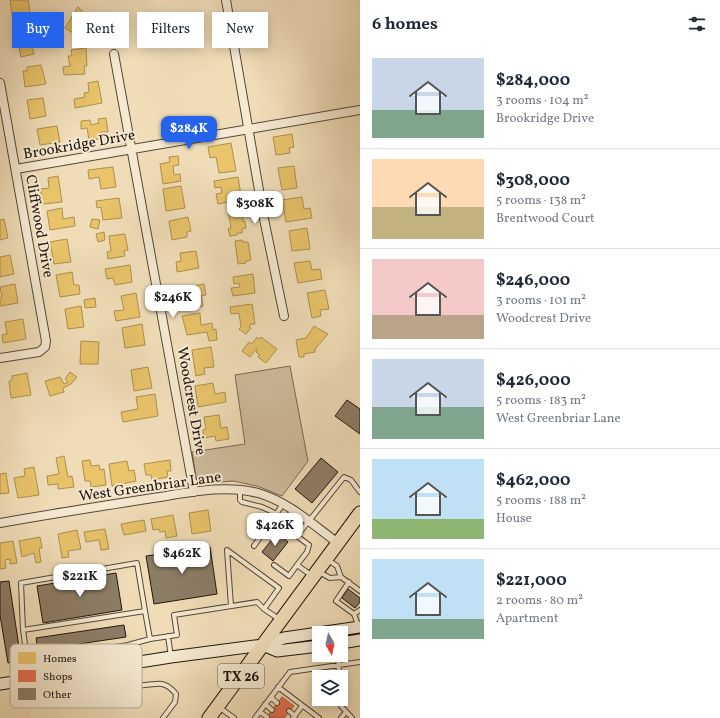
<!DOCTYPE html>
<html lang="en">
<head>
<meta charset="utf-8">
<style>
	:root { --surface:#fff; --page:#f6f6f7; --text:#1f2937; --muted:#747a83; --line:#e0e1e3; --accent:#2563eb }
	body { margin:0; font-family:Vollkorn,serif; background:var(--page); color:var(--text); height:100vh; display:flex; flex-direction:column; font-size:15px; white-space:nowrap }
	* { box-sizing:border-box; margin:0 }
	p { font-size:13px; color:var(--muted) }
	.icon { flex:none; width:22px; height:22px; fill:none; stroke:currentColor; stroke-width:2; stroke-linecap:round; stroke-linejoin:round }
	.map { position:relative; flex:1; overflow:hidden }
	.side { display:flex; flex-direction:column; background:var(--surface); width:360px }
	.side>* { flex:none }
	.guide { position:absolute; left:12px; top:12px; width:288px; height:36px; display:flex; gap:8px }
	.needle { width:26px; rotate:171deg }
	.buttons { position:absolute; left:312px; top:626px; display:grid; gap:8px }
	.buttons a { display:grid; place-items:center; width:36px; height:36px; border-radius:0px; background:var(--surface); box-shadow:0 2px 10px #0003; font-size:20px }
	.price { position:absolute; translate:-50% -34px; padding:0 9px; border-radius:8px; background:#fff; color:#222; font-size:13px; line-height:26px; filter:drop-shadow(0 1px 2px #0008) }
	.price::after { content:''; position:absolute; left:50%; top:24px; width:12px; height:9px; margin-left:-6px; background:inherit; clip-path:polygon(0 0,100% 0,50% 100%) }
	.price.on { background:var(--accent); color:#fff }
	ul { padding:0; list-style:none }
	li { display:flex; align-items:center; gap:12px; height:100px; padding:0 12px }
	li+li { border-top:1px solid var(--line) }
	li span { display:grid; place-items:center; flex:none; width:112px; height:80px; border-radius:0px; color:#555 }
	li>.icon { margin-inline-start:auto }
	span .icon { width:48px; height:48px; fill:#fffc; stroke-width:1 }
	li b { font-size:17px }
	h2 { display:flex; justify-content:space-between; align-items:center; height:48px; padding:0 12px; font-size:17px }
	.chip { padding:0 14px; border-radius:0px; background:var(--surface); box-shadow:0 2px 10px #0003; font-size:14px; line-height:36px }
	.chip.on { background:var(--accent); color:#fff }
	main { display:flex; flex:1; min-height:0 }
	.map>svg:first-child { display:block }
	.green { fill:#cdbb9b; stroke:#766854 }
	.homes { fill:#e9c46a; stroke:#ad904e }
	.shops { fill:#e76f51; stroke:#ab543d }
	.building { fill:#8c7d66; stroke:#20160e }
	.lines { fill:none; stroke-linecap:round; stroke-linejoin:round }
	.lane-casing { stroke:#544838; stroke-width:6 }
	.street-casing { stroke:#544838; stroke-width:10 }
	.secondary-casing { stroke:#20160e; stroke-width:13 }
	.primary-casing { stroke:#20160e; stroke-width:15 }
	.lane { stroke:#f5e9d1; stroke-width:4 }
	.street { stroke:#f5e9d1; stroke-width:8 }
	.secondary { stroke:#f5e9d1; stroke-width:11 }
	.primary { stroke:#f0ddb8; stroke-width:13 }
	.labels { text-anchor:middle; stroke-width:4; stroke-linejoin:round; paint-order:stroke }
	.shield { fill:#f5e9d1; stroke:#605548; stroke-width:1 }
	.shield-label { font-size:14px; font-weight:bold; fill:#20160e }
	.street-label { font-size:15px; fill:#20160e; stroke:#f5e9d1 }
	.key { fill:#f5e9d1; stroke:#b5aa96; stroke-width:1 }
	.key-label { font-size:11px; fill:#20160e }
</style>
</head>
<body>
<main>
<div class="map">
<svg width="360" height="718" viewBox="0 0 360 718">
	<rect width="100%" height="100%" fill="#f0ddb8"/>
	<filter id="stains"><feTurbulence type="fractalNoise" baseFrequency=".005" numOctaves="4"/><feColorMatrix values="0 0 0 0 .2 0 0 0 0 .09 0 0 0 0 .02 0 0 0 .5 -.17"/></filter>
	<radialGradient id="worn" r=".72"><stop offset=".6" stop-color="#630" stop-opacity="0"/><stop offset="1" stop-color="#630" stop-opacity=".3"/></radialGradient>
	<!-- green -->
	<path class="green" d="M290,366L308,461L282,496L257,486L233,481L197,484L192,452L245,444L235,375Z"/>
	<!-- homes -->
	<path class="homes" d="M10,0H28L31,19L13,22Z
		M78,7L89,18L81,38L65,28Z
		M42,31L44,39L35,41L36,46H32L34,54L21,57L17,36Z
		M86,48L87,66H84L85,74L64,75L63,67L70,66L68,56H72L71,50Z
		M41,65L46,84L25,87L23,71H27V67Z
		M98,81L102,103L75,108L74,99L85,97L84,93L89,92L88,83Z
		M43,98L46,116L30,119L27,100Z
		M106,118L108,132H101V139L89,140L87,128L81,129V121L90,120L91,125L99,123L98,119Z
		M57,126L60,142L40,145L37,129Z
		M292,134L294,147L289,148L290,153L276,155L273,137Z
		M231,143L236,171L219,173L216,157L210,158L208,147Z
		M178,156L179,165L173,166L174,175L180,174L181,181L163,184L160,164L170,162L169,157Z
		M294,166L297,188L282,190L278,168Z
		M113,167L116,187L101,189L99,177L89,179L88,170Z
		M58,176L62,202L43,204L40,189L49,188L48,178Z
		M238,177L241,195L228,197V202L218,204L216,194L222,193L221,187L215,188L214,181Z
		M181,186L185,208L166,211L163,189Z
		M302,197L304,209L310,208L312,218L286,222L282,200Z
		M119,198L122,218L103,220L101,207L97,208L96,201Z
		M62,208L63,219L74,217L75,226L50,230L47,211Z
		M243,208V222L245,221L246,228L242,229V233H237V235L230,236L228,229L231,228L228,210Z
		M188,217L191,231L187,232V237L172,240L169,221Z
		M4,219L8,238L0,240V220Z
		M92,219L100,220L98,229L90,227Z
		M307,228L310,249L292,251L289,231Z
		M104,232L105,240L98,242L96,234Z
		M125,234L128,250L124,251L125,256L108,259L107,252L111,251L109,236Z
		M67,239L71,262L54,264L50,242Z
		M242,240L243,242H248L251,260L246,261V263L238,264L235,241Z
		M196,251L199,268L177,272L176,262L181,261L180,253Z
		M10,255L14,274L0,277V257Z
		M310,261L312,270L320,269L322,279L298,283L294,263Z
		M130,265L132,282L115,285L113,278L107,279L105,269Z
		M72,272L74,285H79L80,294L60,297L56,275Z
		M253,274L255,293L233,296L231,288L240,287L239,283L234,284L233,277Z
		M15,284L18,303L0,306V298L2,297L0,287Z
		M204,284L206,295L201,296L203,306L186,309L182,288Z
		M325,290L329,309L320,310L321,316L312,318L307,293Z
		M136,293L140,317L116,321L114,311L124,310L121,296Z
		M95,298L96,307L85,308L84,300Z
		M252,304L255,324H251L249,327L251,328L246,334L239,329L241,327L239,313L231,314L230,307Z
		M81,306L84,327L68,329L65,309Z
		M200,313L201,325L212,323L213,330L216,329L217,340L209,341L207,332L187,335L182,316Z
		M23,319L26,339L3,343L2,335L7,334L5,322Z
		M142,324L145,345L125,348L122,328Z
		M314,326L328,334L315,349V352L304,354V357H299L296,340L306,338Z
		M257,337L259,339L261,337L277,349L266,363L258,357L260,355L256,352L257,350L256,349L250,357L242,351L249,342L252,344Z
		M81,341L99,342L98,364H80Z
		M211,347L214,367L204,368L205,374L196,376L192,350Z
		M148,367L152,388L134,391L131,370Z
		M70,372L77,377L71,384L63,388L64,392L50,396L45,381L60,377L64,384L68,382L65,379Z
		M27,373L31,395L11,398L9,381L12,380V376Z
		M213,383L215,394L225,392L226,402L198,407L195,386Z
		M155,394L158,416L123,422L121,412L138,409L136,397Z
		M219,415L221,428L227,427L229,439L216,441L215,436L204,438L203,430L206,429L204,417Z
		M64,456L68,477L72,476L74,487L58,489V484L48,485L47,476L59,474L56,458Z
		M90,460L91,466L99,465L100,470L104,469L106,485L91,487L90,481H85L82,461Z
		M170,460L171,471H167L168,477L152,480L151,475H146L144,464Z
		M127,461L129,471L134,470L136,481L112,486L109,464Z
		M34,467L39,495L18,498L14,478L25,476L24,469Z
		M6,473L9,493L0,494V474Z
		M208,510L211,531L192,534L189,513Z
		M173,515L177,536L166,538L165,531L160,532L159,529L153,530L151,519Z
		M144,520L146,531L124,535L121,524Z
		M105,529L109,549L101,550L99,540L86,542L84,532Z
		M77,530L81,549L68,551L69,557L62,558L58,534Z
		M40,537L42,548H39L41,562L36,563L34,553L22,557L19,541Z
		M13,541L17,563L10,564V559L5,560L6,568L0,569V543Z"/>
	<!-- shops -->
	<path class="shops" d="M282,697L294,706L284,718H266Z"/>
	<!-- building -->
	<path class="building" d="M347,400L360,409V434L335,416Z
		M321,458L338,472L312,503L295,489Z
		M277,533L288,542L273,561L262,552Z
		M210,547L217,594L154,604L146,556Z
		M116,573L122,610L43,623L37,586Z
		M9,581L21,660L8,663L0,615V582Z
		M348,589L360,598V602L355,608L342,598Z
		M124,625L126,637L38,650L36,638Z"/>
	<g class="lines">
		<!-- lane casing -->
		<g class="lane-casing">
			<path id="lane" d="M240,490V500L242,502L262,507L277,514
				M293,510L282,525L309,545L307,552L297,565L311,575
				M297,536L344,477L351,480L360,492
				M254,546L283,504
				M328,560L337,566L341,577L360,591
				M274,565L289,576L297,565
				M319,572L330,578L341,577
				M349,582L336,601L354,614
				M231,606L227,550L279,588L264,609
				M358,625L354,614L360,610
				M23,630L21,583L137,563L145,611
				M168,636L171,657
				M337,655L339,666L338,677
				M28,660L128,645L150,639
				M75,672L79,695C92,703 95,696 107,692C114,689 155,683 162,684C168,685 172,689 176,694L175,702L163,718
				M30,679L23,630L145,611L150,639L177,635L174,615L257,602L264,609L279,619
				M278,687L319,718
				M271,697L277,703
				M340,699L341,706L352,718
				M265,704L272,710
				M220,708L234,718
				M289,711L295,716
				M260,712L267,717
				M255,718L290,672L360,662
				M293,718L302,706
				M341,718L346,712"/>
		</g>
		<!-- street casing -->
		<g class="street-casing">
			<path id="street" d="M226,0L264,219L284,316
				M114,54L194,492
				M0,83L46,341L45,347L39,352L0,358
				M16,169L360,110
				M0,523C51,514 102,506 153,498C187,493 224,484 258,493C289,502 313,525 338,543"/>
		</g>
		<!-- secondary casing -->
		<g class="secondary-casing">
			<path id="secondary" d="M341,643L360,640
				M263,645L277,651L319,646
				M0,684L171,657L263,645L284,638L360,627"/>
		</g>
		<!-- primary casing -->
		<g class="primary-casing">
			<path id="primary" d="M209,718L360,513"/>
		</g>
		<!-- lane -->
		<use href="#lane" class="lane"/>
		<!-- street -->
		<use href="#street" class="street"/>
		<!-- secondary -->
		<use href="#secondary" class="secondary"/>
		<!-- primary -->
		<use href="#primary" class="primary"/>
	</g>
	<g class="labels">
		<!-- shield labels -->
		<rect class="shield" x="218" y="664" width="46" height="24" rx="3"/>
		<g class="shield-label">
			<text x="241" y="681">TX 26</text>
		</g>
		<!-- street labels -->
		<g class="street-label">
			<text transform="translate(79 144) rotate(-10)" y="5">Brookridge Drive</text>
			<text transform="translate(40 226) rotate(80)" y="5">Cliffwood Drive</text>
			<text transform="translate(192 401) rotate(80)" y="5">Woodcrest Drive</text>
			<text transform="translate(150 486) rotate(-8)" y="5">West Greenbriar Lane</text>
		</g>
	</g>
	<!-- legend -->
	<rect x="10" y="644" width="132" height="64" rx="6" class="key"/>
	<rect x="18" y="652" width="18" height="12" fill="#e9c46a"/>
	<rect x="18" y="670" width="18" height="12" fill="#e76f51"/>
	<rect x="18" y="688" width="18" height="12" fill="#8c7d66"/>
	<g class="key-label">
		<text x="43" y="662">Homes</text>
		<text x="43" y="680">Shops</text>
		<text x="43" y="698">Other</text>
	</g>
	<rect width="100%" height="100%" filter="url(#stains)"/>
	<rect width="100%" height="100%" fill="url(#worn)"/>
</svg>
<div class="buttons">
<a><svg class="needle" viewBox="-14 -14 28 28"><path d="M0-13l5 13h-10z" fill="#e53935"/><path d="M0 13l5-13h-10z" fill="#747a83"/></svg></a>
<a><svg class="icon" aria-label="layers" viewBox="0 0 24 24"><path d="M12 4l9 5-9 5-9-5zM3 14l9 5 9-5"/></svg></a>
</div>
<b class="price on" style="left:189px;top:150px">$284K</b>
<b class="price" style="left:255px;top:225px">$308K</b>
<b class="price" style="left:173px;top:319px">$246K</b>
<b class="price" style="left:275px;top:547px">$426K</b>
<b class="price" style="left:182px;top:575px">$462K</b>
<b class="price" style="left:80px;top:598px">$221K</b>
<div class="guide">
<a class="chip on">Buy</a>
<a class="chip">Rent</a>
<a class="chip">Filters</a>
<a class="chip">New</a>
</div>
</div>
<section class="side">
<h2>6 homes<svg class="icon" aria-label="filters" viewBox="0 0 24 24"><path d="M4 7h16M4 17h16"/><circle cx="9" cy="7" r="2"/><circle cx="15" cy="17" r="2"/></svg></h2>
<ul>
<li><span style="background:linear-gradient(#c9d6e8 65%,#7fa58c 0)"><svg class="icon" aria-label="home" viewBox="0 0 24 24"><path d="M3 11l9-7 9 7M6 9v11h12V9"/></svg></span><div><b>$284,000</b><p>3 rooms · 104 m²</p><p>Brookridge Drive</p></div></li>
<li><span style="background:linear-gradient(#ffd9b3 60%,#c2b280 0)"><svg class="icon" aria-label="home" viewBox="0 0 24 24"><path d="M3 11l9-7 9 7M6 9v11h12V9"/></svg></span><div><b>$308,000</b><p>5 rooms · 138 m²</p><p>Brentwood Court</p></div></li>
<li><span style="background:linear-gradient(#f6c9c9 70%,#b9a48a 0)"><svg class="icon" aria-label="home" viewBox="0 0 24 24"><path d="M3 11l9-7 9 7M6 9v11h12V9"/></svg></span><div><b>$246,000</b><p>3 rooms · 101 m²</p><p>Woodcrest Drive</p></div></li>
<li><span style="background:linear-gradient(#c9d6e8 60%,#7fa58c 0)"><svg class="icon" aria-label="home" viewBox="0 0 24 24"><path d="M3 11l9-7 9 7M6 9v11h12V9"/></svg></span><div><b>$426,000</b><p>5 rooms · 183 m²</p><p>West Greenbriar Lane</p></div></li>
<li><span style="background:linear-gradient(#bfe0f5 75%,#8fb573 0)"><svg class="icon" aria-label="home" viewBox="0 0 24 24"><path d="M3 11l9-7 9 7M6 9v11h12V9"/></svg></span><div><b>$462,000</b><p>5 rooms · 188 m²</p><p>House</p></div></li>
<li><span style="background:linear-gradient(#bfe0f5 75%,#7fa58c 0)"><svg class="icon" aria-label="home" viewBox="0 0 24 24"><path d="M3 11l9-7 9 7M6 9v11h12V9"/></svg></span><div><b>$221,000</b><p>2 rooms · 80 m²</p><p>Apartment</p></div></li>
</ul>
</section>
</main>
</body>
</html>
